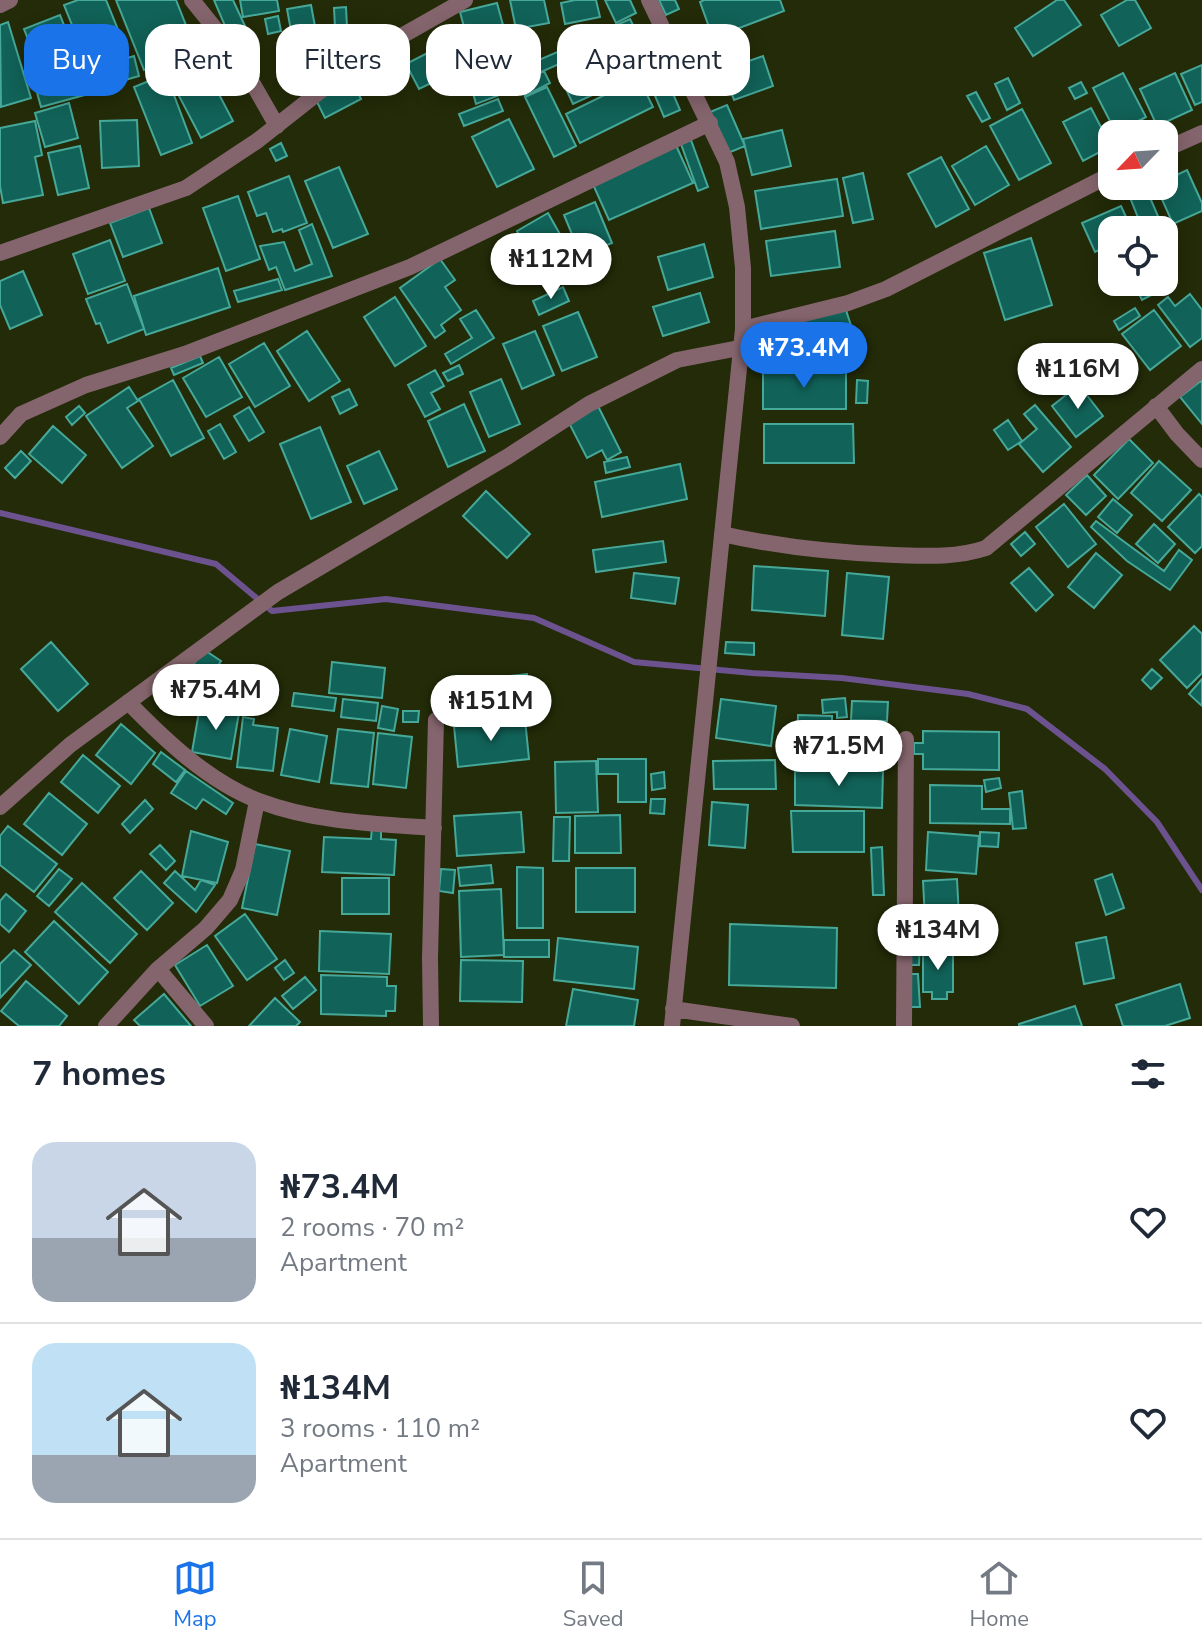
<!DOCTYPE html>
<html lang="en">
<head>
<meta charset="utf-8">
<style>
	:root { --surface:#fff; --page:#f2f2f3; --text:#1f2937; --muted:#747a83; --line:#e0e1e3; --accent:#1a73e8 }
	body { margin:0; font-family:"Nunito Sans",sans-serif; background:var(--page); color:var(--text); height:100vh; display:flex; flex-direction:column; font-size:30px; white-space:nowrap }
	* { box-sizing:border-box; margin:0 }
	p { font-size:26px; color:var(--muted) }
	.icon { flex:none; width:44px; height:44px; fill:none; stroke:currentColor; stroke-width:2; stroke-linecap:round; stroke-linejoin:round }
	.map { position:relative; height:1026px; overflow:hidden }
	.sheet { display:flex; flex-direction:column; background:var(--surface); flex:1 }
	.sheet>* { flex:none }
	.banner { position:absolute; left:24px; top:24px; width:800px; height:72px; display:flex; gap:16px }
	.needle { width:52px; rotate:245deg }
	.controls { position:absolute; left:1098px; top:120px; display:grid; gap:16px }
	.controls a { display:grid; place-items:center; width:80px; height:80px; border-radius:16px; background:var(--surface); box-shadow:0 4px 20px #0003; font-size:40px }
	.price { position:absolute; translate:-50% -68px; padding:0 18px; border-radius:28px; background:#fff; color:#222; font-size:26px; line-height:52px; filter:drop-shadow(0 2px 4px #0008) }
	.price::after { content:''; position:absolute; left:50%; top:48px; width:24px; height:18px; margin-left:-12px; background:inherit; clip-path:polygon(0 0,100% 0,50% 100%) }
	.price.current { background:var(--accent); color:#fff }
	ul { padding:0; list-style:none }
	li { display:flex; align-items:center; gap:24px; height:200px; padding:0 32px }
	li+li { border-top:2px solid var(--line) }
	li span { display:grid; place-items:center; flex:none; width:224px; height:160px; border-radius:24px; color:#555 }
	li>.icon { margin-inline-start:auto }
	span .icon { width:96px; height:96px; fill:#fffc; stroke-width:1 }
	li b { font-size:34px }
	h2 { display:flex; justify-content:space-between; align-items:center; height:96px; padding:0 32px; font-size:34px }
	.pill { padding:0 28px; border-radius:24px; background:var(--surface); box-shadow:0 4px 20px #0003; font-size:28px; line-height:72px }
	.pill.current { background:var(--accent); color:#fff }
	.menu { display:flex; justify-content:space-around; align-items:center; height:112px; border-top:2px solid var(--line); background:var(--surface); font-size:22px; color:var(--muted) }
	.menu a { display:grid; justify-items:center; gap:4px }
	.menu .current { color:var(--accent) }
	.map>svg:first-child { display:block }
	.lines { fill:none; stroke-linecap:round; stroke-linejoin:round }
	.stream { stroke:#6c538f; stroke-width:6 }
	.building { fill:#116258; stroke:#46a899; stroke-width:2 }
	.minor { stroke:#85656d; stroke-width:16 }
</style>
</head>
<body>
<div class="map">
<svg width="1202" height="1026" viewBox="0 0 1202 1026">
	<rect width="100%" height="100%" fill="#232b08"/>
	<g class="lines">
		<!-- stream -->
		<path class="stream" d="M0,513L216,564L272,611L386,599L534,618L634,662L752,673L842,678L968,694L1027,709L1105,769L1157,822L1202,890"/>
	</g>
	<!-- building -->
	<path class="building" d="M78,0H106L125,47L87,62L64,5Z
		M116,0H176L197,53L159,68L157,64L144,70Z
		M214,0H233L245,26L228,33Z
		M240,0H277L279,11L243,17Z
		M510,0H544L549,23L516,29Z
		M575,0H596L600,17L565,24L561,3Z
		M605,0H630L636,13L616,23Z
		M659,0H675L679,9L666,15Z
		M704,0H780L784,11L713,38L700,2Z
		M1057,0H1064L1081,25L1033,56L1015,28Z
		M1127,0H1135L1151,28L1119,46L1101,15Z
		M497,3L509,47L472,57L460,12Z
		M311,5L320,53L296,58L287,9Z
		M346,7L347,27L335,28L334,8Z
		M60,15L78,60L42,75L24,29Z
		M278,16L281,31L268,34L265,19Z
		M630,19L636,31L572,59L567,47Z
		M8,22L31,98L1,107L0,25Z
		M635,39L649,69L573,104L559,74Z
		M443,45L456,71L419,89L406,64Z
		M706,47L712,60L705,63L717,88L701,95L683,59Z
		M507,50L514,68L480,79L474,61Z
		M562,50L566,61L532,76L527,65Z
		M134,56L139,76L97,88L91,69Z
		M763,56L773,86L734,100L723,70Z
		M84,65L92,93L41,107L33,78L49,74L53,90L77,84L73,68Z
		M1202,65V102L1195,105L1181,74Z
		M663,70L680,110L664,117L647,77Z
		M544,71L550,83L525,96L519,83Z
		M1123,73L1146,117L1116,133L1093,88Z
		M1175,73L1192,110L1157,126L1140,89Z
		M166,74L192,143L161,155L134,87Z
		M514,78L518,88L476,104L473,93Z
		M639,78L653,107L580,143L566,114Z
		M1008,78L1020,103L1007,110L995,84Z
		M211,79L233,121L201,138L179,96Z
		M352,80L361,99L325,118L315,98Z
		M1081,82L1087,93L1075,99L1069,88Z
		M547,87L576,146L554,157L525,97Z
		M976,92L990,118L982,122L967,96Z
		M498,99L503,111L464,126L459,114Z
		M69,103L78,138L45,147L35,113Z
		M727,105L745,146L728,153L710,112Z
		M1091,108L1111,146L1083,161L1063,122Z
		M1022,109L1051,163L1019,180L990,126Z
		M509,119L534,169L497,187L472,137Z
		M137,120L139,166L102,168L100,121Z
		M35,121L42,155L35,157L43,195L3,203L0,186V128Z
		M782,130L791,166L752,175L743,139Z
		M691,140L708,187L698,191L681,144Z
		M281,143L287,156L276,161L270,149Z
		M675,143L693,183L609,220L591,180Z
		M80,146L89,188L58,195L48,153Z
		M986,146L1009,185L975,205L952,166Z
		M941,157L969,209L936,227L908,174Z
		M339,167L368,234L333,248L305,181Z
		M1187,170L1202,203V211L1173,224L1156,186H1164V181Z
		M863,173L873,219L853,223L843,178Z
		M289,176L307,223L283,232L282,229L273,232L266,213L257,216L248,192Z
		M837,179L843,216L761,229L755,191Z
		M1137,186H1145L1164,230H1143L1127,190Z
		M238,196L260,259L226,271L203,208Z
		M595,202L612,243L581,256L564,215Z
		M1121,206L1132,230H1112V244L1095,252L1082,223Z
		M149,208L162,243L123,257L110,223Z
		M548,213L574,259L543,276L517,231Z
		M312,224L332,276L285,290L276,267L269,270L260,246L284,242L295,271L312,264L299,230Z
		M835,231L840,267L771,276L766,241Z
		M1031,238L1052,305L1005,320L984,253Z
		M110,240L125,281L88,294L73,254Z
		M704,244L713,277L668,290L658,257Z
		M440,259L455,280L445,287L461,310L441,325L445,331L435,338L400,288Z
		M218,268L230,307L146,335L134,296Z
		M23,271L42,315L10,329L0,305V281Z
		M278,279L282,290L238,302L234,291Z
		M1154,283L1159,291L1142,300L1138,292Z
		M127,284L144,329L108,343L100,323L96,324L86,299Z
		M563,287L569,301L539,315L533,301Z
		M700,293L709,322L663,336L653,307Z
		M1190,294L1202,310V338L1190,347L1158,305L1168,297L1175,306Z
		M395,297L426,346L395,366L364,317Z
		M845,307L856,341L780,364L770,329Z
		M1135,308L1140,316L1119,330L1114,321Z
		M476,310L494,338L451,364L445,354L472,338L460,319Z
		M1154,310L1181,346L1150,370L1122,334Z
		M578,312L597,357L562,371L543,326Z
		M307,331L340,381L309,401L277,351Z
		M535,331L554,375L522,389L503,344Z
		M264,343L290,386L255,407L229,364Z
		M200,356L203,363L174,375L171,368Z
		M219,357L242,397L206,417L183,378Z
		M459,365L463,374L448,381L443,373Z
		M435,370L444,386L431,393L440,409L425,417L408,385Z
		M763,372H846V409H763Z
		M501,379L520,424L489,437L470,392Z
		M173,380L204,438L171,456L139,399Z
		M857,380L868,381L867,403H856Z
		M1202,380V424L1180,397Z
		M1079,385L1103,416L1076,437L1052,406Z
		M129,387L138,401L127,408L153,446L122,468L86,416Z
		M349,389L357,405L340,414L332,397Z
		M464,404L485,451L448,467L428,421Z
		M597,404L621,452L607,460L602,450L587,458L567,419Z
		M1035,405L1071,447L1043,472L1019,444L1037,429L1024,414Z
		M79,406L85,413L72,425L66,417Z
		M249,407L264,432L249,441L234,416Z
		M1008,420L1022,441L1008,450L994,430Z
		M220,424L236,452L224,459L208,431Z
		M764,424H853L854,463H764Z
		M53,426L86,455L62,483L29,454Z
		M320,427L351,502L311,519L280,444Z
		M1129,439L1153,463L1118,499L1094,475Z
		M21,451L31,461L15,478L5,468Z
		M379,451L397,489L364,504L347,466Z
		M627,457L630,467L606,473L604,462Z
		M1159,461L1191,490L1162,521L1131,493Z
		M680,464L687,499L602,517L595,482Z
		M1087,475L1106,496L1086,515L1066,495Z
		M486,491L530,534L507,558L463,516Z
		M1199,494L1202,497V546L1195,553L1168,527Z
		M1113,499L1132,515L1117,533L1098,517Z
		M1064,504L1096,544L1068,567L1036,527Z
		M1096,521L1164,571L1179,550L1192,560L1170,590L1127,561L1091,527Z
		M1154,524L1175,544L1158,563L1136,544Z
		M1025,532L1035,544L1021,556L1011,544Z
		M663,541L666,562L596,572L593,550Z
		M1096,553L1122,575L1094,608L1068,587Z
		M754,566L828,571L825,616L752,610Z
		M1029,568L1053,595L1036,611L1011,583Z
		M634,573L679,578L675,604L631,598Z
		M847,573L889,577L883,639L842,635Z
		M1194,626L1202,634V673L1187,688L1160,660Z
		M51,642L88,684L58,711L21,669Z
		M726,642L754,643V655L725,653Z
		M203,649L221,661L197,700L179,688Z
		M332,662L385,668L382,698L329,693Z
		M1152,669L1162,678L1151,689L1142,680Z
		M527,674L531,715L452,724L448,683Z
		M1202,679V706L1189,694Z
		M294,693L336,698L334,711L292,706Z
		M845,698L847,717L837,718V712L823,713L822,700Z
		M343,699L378,703L376,721L341,717Z
		M721,699L776,706L771,746L716,738Z
		M852,701L888,702L887,721L851,720Z
		M200,706L239,713L231,759L192,752Z
		M382,706L398,709L394,731L378,728Z
		M403,711H419L418,722H403Z
		M798,715L832,716V726H838V752H831V759L797,758Z
		M243,717L254,719L253,725L278,728L273,771L237,767Z
		M525,719L529,759L458,767L454,726Z
		M121,724L155,753L131,784L96,755Z
		M870,727H892V752H871Z
		M290,729L327,736L319,782L281,775Z
		M338,729L374,733L368,787L331,783Z
		M923,731L999,732V770L923,769V754H914V743H923Z
		M378,733L412,737L406,788L373,784Z
		M161,752L185,770L176,782L153,764Z
		M83,755L120,786L98,813L61,782Z
		M598,759H646V802H618V774H598Z
		M775,760L776,789H714L713,761Z
		M596,761L598,812L556,813L555,762Z
		M795,769L883,771L882,808L795,805Z
		M186,771L233,803L226,814L203,799L196,809L171,793Z
		M664,772L665,788L652,790L651,774Z
		M999,778L1001,788L986,792L984,780Z
		M930,785L982,786V809H1010V824L930,823Z
		M1022,791L1026,828L1013,829L1009,793Z
		M49,793L87,824L62,855L24,824Z
		M651,799H665L664,814L650,813Z
		M145,800L153,809L130,833L122,824Z
		M712,802L748,805L745,848L709,845Z
		M791,811H864V852H793Z
		M521,812L524,852L457,856L454,816Z
		M620,815L621,853H575V816Z
		M554,817H570L569,861H553Z
		M8,826L57,864L34,892L0,865V836Z
		M372,827L381,828V839L396,840L394,875L322,872L324,837L371,839Z
		M191,831L228,842L217,883L182,876Z
		M928,832L979,836L976,874L926,870Z
		M980,832L999,833L998,847L980,846Z
		M255,844L290,851L277,915L242,908Z
		M160,845L175,861L166,870L150,854Z
		M882,847L884,895H873L871,848Z
		M491,865L493,883L460,886L458,868Z
		M517,867L543,868V928H517Z
		M576,868H635V912H576Z
		M59,869L72,879L49,906L37,896Z
		M441,869L455,870L453,893L439,891Z
		M141,871L173,903L147,930L114,898Z
		M175,871L195,890L201,880L215,885L196,912L164,883Z
		M1112,874L1124,908L1106,915L1095,880Z
		M342,878H389V914H342Z
		M957,879L959,917L925,919L923,881Z
		M82,883L137,934L110,963L55,912Z
		M501,889L504,955L461,957L459,891Z
		M6,894L26,911L9,932L0,924V901Z
		M245,914L277,959L247,980L215,936Z
		M54,921L108,972L79,1004L25,952Z
		M730,924L837,928L836,988L729,985Z
		M320,931L391,934L389,974L319,971Z
		M952,931L953,941L927,944L926,934Z
		M1106,937L1114,978L1084,984L1076,943Z
		M558,938L638,947L634,989L554,980Z
		M504,940H549V957H504Z
		M911,941L920,942L919,965H911Z
		M207,945L233,986L200,1006L175,965Z
		M923,948H953V992H947V999H932V992H923Z
		M14,950L31,965L0,998V964Z
		M285,960L294,973L284,980L275,968Z
		M461,960L523,961L522,1002L460,1001Z
		M908,974H918L920,1007H910Z
		M321,975L387,977V986H396L395,1011H386V1016L321,1014Z
		M305,977L316,990L293,1009L282,996Z
		M26,981L67,1016L59,1026H19L1,1011Z
		M1180,984L1190,1018L1165,1026H1123L1116,1005Z
		M573,989L638,1000L634,1026H566Z
		M164,994L191,1026H140L134,1020Z
		M275,998L300,1022L296,1026H249Z
		M1075,1006L1082,1026H1019V1024Z"/>
	<g class="lines">
		<!-- minor -->
		<path class="minor" d="M192,0L237,56L277,126
			M649,0L727,162L737,207L743,268V329L672,1026
			M0,5L10,0
			M1164,150L1202,133
			M0,253L186,188L257,141L361,59L465,0
			M743,329L848,303L886,289L1112,174
			M1156,406L1177,434L1202,460
			M0,437L21,414L86,385L185,354L410,267L710,123
			M722,534C779,547 835,553 894,555C925,556 956,558 986,548L1202,369
			M128,702C165,740 209,782 259,801C314,822 376,824 434,828
			M0,807L70,745L278,592L507,457L589,404L677,360L739,348
			M158,969L206,1026
			M673,1009L792,1026
			M106,1026L158,969L206,928L230,900L243,870L257,801
			M431,1026L430,958L436,720
			M904,1026L906,739"/>
	</g>
</svg>
<div class="controls">
<a><svg class="needle" viewBox="-14 -14 28 28"><path d="M0-13l5 13h-10z" fill="#e53935"/><path d="M0 13l5-13h-10z" fill="#747a83"/></svg></a>
<a><svg class="icon" aria-label="locate" viewBox="0 0 24 24"><circle cx="12" cy="12" r="6"/><path d="M12 2v4M12 18v4M2 12h4M18 12h4"/></svg></a>
</div>
<b class="price" style="left:551px;top:301px">₦112M</b>
<b class="price current" style="left:804px;top:390px">₦73.4M</b>
<b class="price" style="left:1078px;top:411px">₦116M</b>
<b class="price" style="left:216px;top:732px">₦75.4M</b>
<b class="price" style="left:491px;top:743px">₦151M</b>
<b class="price" style="left:839px;top:788px">₦71.5M</b>
<b class="price" style="left:938px;top:972px">₦134M</b>
<div class="banner">
<a class="pill current">Buy</a>
<a class="pill">Rent</a>
<a class="pill">Filters</a>
<a class="pill">New</a>
<a class="pill">Apartment</a>
</div>
</div>
<section class="sheet">
<h2>7 homes<svg class="icon" aria-label="filters" viewBox="0 0 24 24"><path d="M4 7h16M4 17h16"/><circle cx="9" cy="7" r="2"/><circle cx="15" cy="17" r="2"/></svg></h2>
<ul>
<li><span style="background:linear-gradient(#c9d6e8 60%,#9aa5b1 0)"><svg class="icon" aria-label="home" viewBox="0 0 24 24"><path d="M3 11l9-7 9 7M6 9v11h12V9"/></svg></span><div><b>₦73.4M</b><p>2 rooms · 70 m²</p><p>Apartment</p></div><svg class="icon" aria-label="heart" viewBox="0 0 24 24"><path d="M12 20l-8-8c-3-5 5-10 8-4 3-6 11-1 8 4z"/></svg></li>
<li><span style="background:linear-gradient(#bfe0f5 70%,#9aa5b1 0)"><svg class="icon" aria-label="home" viewBox="0 0 24 24"><path d="M3 11l9-7 9 7M6 9v11h12V9"/></svg></span><div><b>₦134M</b><p>3 rooms · 110 m²</p><p>Apartment</p></div><svg class="icon" aria-label="heart" viewBox="0 0 24 24"><path d="M12 20l-8-8c-3-5 5-10 8-4 3-6 11-1 8 4z"/></svg></li>
</ul>
</section>
<nav class="menu">
<a class="current"><svg class="icon" aria-label="map" viewBox="0 0 24 24"><path d="M3 6l6-2 6 2 6-2v14l-6 2-6-2-6 2zM9 4v14M15 6v14"/></svg>Map</a>
<a><svg class="icon" aria-label="saved" viewBox="0 0 24 24"><path d="M7 4h10v16l-5-4-5 4z"/></svg>Saved</a>
<a><svg class="icon" aria-label="home" viewBox="0 0 24 24"><path d="M3 11l9-7 9 7M6 9v11h12V9"/></svg>Home</a>
</nav>
</body>
</html>
